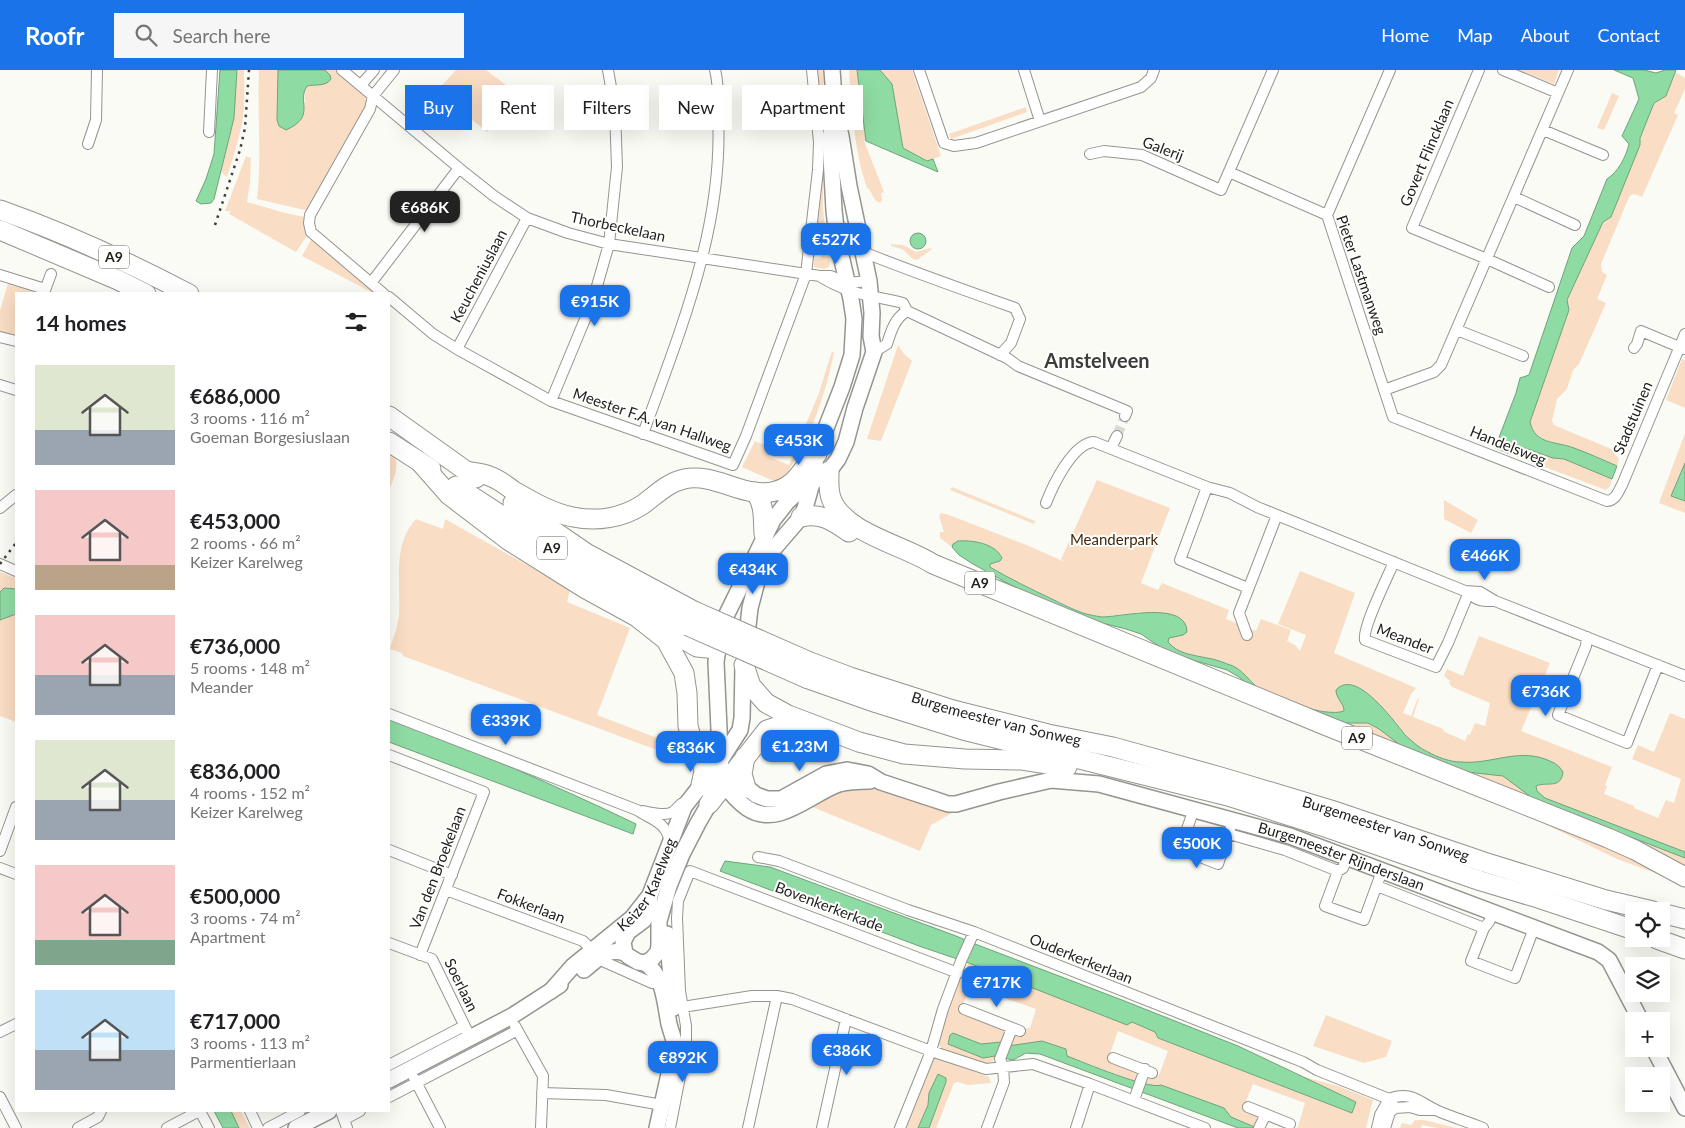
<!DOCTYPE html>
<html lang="en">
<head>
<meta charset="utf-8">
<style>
	:root { --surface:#fff; --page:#f6f6f6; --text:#202124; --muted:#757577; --accent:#1a73e8 }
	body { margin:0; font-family:Lato,sans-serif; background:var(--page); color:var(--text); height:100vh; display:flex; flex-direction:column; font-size:19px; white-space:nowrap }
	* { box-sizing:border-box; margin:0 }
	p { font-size:16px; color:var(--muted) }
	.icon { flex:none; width:28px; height:28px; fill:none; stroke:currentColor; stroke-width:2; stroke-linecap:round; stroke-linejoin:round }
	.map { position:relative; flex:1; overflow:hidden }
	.side { position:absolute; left:15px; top:222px; width:375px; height:820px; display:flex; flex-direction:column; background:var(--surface); border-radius:0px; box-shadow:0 5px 20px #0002 }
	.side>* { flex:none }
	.hud { position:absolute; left:405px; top:15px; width:475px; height:45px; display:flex; gap:10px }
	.tools { position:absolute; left:1625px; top:832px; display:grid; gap:10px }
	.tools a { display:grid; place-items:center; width:45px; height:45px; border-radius:0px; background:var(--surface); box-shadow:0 5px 20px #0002; font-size:25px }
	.price { position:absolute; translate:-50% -42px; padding:0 11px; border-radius:10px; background:var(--accent); color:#fff; font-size:16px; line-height:32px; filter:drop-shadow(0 1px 2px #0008) }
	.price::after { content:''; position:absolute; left:50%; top:30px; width:15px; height:11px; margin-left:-8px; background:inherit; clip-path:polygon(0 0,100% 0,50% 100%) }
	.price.selected { background:#222; color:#fff }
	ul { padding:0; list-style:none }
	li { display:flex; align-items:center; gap:15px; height:125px; padding:0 20px }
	li span { display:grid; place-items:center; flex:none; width:140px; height:100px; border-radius:0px; color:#555 }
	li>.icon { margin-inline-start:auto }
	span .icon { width:60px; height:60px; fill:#fffc; stroke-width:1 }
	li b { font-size:21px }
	h2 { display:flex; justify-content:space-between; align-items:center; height:60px; padding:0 20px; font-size:21px }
	.chip { padding:0 18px; border-radius:0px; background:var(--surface); box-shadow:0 5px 20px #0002; font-size:18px; line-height:45px }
	.chip.selected { background:var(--accent); color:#fff }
	header { display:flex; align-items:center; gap:30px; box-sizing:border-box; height:70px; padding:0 25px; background:var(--accent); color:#fff }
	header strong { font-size:24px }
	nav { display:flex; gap:28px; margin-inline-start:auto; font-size:18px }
	.search { width:350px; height:45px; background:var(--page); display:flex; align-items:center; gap:12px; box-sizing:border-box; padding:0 18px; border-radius:0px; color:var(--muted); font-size:19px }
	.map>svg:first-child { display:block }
	.green { fill:#f9ddc4 }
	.water { fill:#8fdba4; stroke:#6ea37c }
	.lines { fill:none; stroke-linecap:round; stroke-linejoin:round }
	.street-tunnel { stroke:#d9dad5; stroke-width:10; stroke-dasharray:10 5; stroke-linecap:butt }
	.street-casing { stroke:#94958f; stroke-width:12 }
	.secondary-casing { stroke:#94958f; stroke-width:18 }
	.highway-casing { stroke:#94958f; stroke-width:21 }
	.street { stroke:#fff; stroke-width:10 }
	.secondary { stroke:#fff; stroke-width:15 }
	.highway { stroke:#fff; stroke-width:19 }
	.rail { stroke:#3d3d3b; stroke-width:2.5; stroke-dasharray:2.5 5; stroke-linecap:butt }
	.highway-bridge-casing { stroke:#94958f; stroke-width:21; stroke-linecap:butt }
	.highway-bridge { stroke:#fff; stroke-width:19 }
	.labels { text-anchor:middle; stroke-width:4; stroke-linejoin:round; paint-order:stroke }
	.shield { fill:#fffffe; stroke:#646462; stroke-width:1 }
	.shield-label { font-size:14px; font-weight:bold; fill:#21211f }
	.street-label { font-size:15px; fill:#21211f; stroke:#fffffe }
	.park-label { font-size:15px; fill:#42280d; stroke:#fffffe }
	.district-label { font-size:20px; font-weight:bold; fill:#3d3d39; stroke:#fffffe }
</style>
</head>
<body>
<header>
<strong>Roofr</strong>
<div class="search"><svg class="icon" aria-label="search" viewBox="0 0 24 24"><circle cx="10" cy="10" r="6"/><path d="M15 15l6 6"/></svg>Search here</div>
<nav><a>Home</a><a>Map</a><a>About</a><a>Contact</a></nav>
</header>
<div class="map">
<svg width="1685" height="1058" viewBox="0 0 1685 1058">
	<rect width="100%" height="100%" fill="#fafbf5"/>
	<!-- green -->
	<path class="green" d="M237,0H244C244,16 245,31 243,47C240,67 233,87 227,107L221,102L234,48Z
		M259,0H278L277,50L305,32L304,21L307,16L313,14L318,15L327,1L325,0H336L368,27L367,34L309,141L257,129C262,86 257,44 259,0Z
		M456,0H486L522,27L500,55L495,51L487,62L437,21Z
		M817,0H823L824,27L823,53Z
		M849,0H857L866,71H864L884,122L881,123L882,130L880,133L875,130L869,119L867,118C854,80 852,40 849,0Z
		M880,0H912L941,86L927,91L903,78L892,15Z
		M1518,0H1559L1554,14Z
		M1675,2L1685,8V19L1674,43L1678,45L1642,127C1637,125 1633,122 1629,127L1601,194L1602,202L1607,205L1597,229L1606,233L1579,294L1573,300L1567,319L1557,329L1552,351L1554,355L1616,381L1615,384L1619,389L1617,396C1603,390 1588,383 1574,378C1556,371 1535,374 1530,352L1569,240L1567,231L1603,152L1611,147L1640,75L1639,68L1654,33L1666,26Z
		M1612,23L1619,26L1604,60L1597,58Z
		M1026,37L1027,42L951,69L949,64Z
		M246,86L251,88L250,112L247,132L285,143L304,147L305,159L308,164L296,182L229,144L231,141H225Z
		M823,98V137L826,173L812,174Z
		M312,168L379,224H375L302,186Z
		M891,174L903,175L916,182L930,178L932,179L917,190L913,189L902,179L891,176Z
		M829,184L830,192L829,197L824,199L814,197V189L821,188V185Z
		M8,213L33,220L32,224H16V266L0,261V241Z
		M898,275L904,284L912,291L881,371L867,369Z
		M832,281L834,283C824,329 810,371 782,410L776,412L742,397L755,371L772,378L769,387L789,395L819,323Z
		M1682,289L1685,290V338L1666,330Z
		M1685,363V443L1659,433Z
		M1519,376L1553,388L1564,389L1612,409L1610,416L1606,420L1510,384L1513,377Z
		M389,383L393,384C401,395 393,410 389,421Z
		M1097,410L1170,438L1141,513L1158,520L1162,513L1229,540L1226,549L1256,561L1261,549L1291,560L1287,571L1295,575L1300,581L1306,565L1278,554L1300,501L1355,523L1334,583L1416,618L1411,624L1403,643L1411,646L1418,628H1419L1413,647L1443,659V661L1465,671L1468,664L1470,665L1475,653L1485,656L1490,633L1452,617L1449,613L1450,611L1444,606L1447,599L1463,606L1479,566L1550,593L1521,661L1612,697L1605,715L1607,716L1604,724L1634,736V738L1658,748L1666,730L1674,733L1681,709L1632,689L1638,675L1654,682L1670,643L1685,649V814L1617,789L1411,689L1329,643L1313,640L1272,624L1257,616L1240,600L1219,591L1185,584L1169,574L1168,569L1170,567L1183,565L1142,542L1101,547L1083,543L1008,508L990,496L991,493L1000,491L953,474L952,477L940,468V462H944L939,446L941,443L949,445L1029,476L1065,492L1061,489Z
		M952,417L1035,451L1034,454L950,420Z
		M1444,430L1478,450L1471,463L1444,449Z
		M416,449L443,459L445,449L570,519L567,532L630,558L597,645L660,669L662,671V679L665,683L403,586L402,583L390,579C393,568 398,557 399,545C401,513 392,475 416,449Z
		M0,502L16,508V652L0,646Z
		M866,713C896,722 924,735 954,742L931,755L920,781L805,734L848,714Z
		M969,893L1127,955L1132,952L1155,962L1158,968L1352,1043L1356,1032L1304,1007L1338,1016L1373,1030L1366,1058H1296L1298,1057L1305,1033L1253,1014L1244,1036L1262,1046L1257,1058L1231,1047L1227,1044L1156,1017L1143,1014L1145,1006L1149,1004L1159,1005L1168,981L1118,961L1108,989L1137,1000L1140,1004L1137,1012L1067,986L1008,976L1018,960L1030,958L1036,939L971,916L960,941L1002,957L1005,962L1001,972L981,974L953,963L983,988L995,986L993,991L985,995L941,978L938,973L939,967L960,909Z
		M1326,945L1392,971L1386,987L1364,993L1313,976Z
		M936,987L989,1007L991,1013L968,1015L958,1012L954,1013L936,1058H929L946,1012L929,1023L928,1035L918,1058H905L931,989Z
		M231,1041H241L250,1058H239Z
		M1415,1050H1424L1456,1058H1437L1422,1055L1421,1058H1400L1402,1053L1411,1055Z"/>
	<!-- water -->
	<path class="water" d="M220,0H237L234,48L214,129L211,133L201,134L196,131L206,109L214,84Z
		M278,0H325L330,5L331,9C326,17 315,14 307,16C296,32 317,46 286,60L279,56L277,50Z
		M857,0H880L892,14L903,78L927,91L933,89L938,102L866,71Z
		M1614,0H1644L1656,3L1665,0H1676L1666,26L1654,33L1640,68V75L1611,147L1603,152L1567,230L1569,240L1530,352C1535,375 1556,371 1574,378C1588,383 1603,390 1617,396L1612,409L1564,389L1553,388L1519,376L1513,378L1510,384L1495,378L1516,323L1520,308L1529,305L1572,178L1584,166L1607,109C1618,102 1626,87 1629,74L1622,66L1639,29L1633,8Z
		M910 171a8 8 0 1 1 16 0a8 8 0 1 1-16 0Z
		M1685,393V431L1671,426Z
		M958,471C972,470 995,473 1002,488L1000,491L990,494V497C1010,509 1031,519 1052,529C1062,534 1072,539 1083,543C1089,545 1096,546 1102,547C1121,547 1187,530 1187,562L1183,565L1169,568L1168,572C1178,584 1193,585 1207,588C1216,589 1224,593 1233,596C1243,601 1248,609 1256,616C1273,628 1325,648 1344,641C1344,633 1336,629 1336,620C1356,597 1395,653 1406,666C1413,672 1419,678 1428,682C1437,687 1450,692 1461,692C1492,695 1520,676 1552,692C1557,694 1560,697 1563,702C1561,720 1546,711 1536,716L1537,721L1545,728L1685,782V788L1535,730L1503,706L1458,701L1408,681L1379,659L1368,653H1347L1326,649L1255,620L1239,607L1227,600L1169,583L1141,564L1126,559L1094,551L1046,532L1009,514L973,494L959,485L952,477L953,474Z
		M4,518L16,519V544L0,550V522Z
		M389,646C472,680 555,715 636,754L633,764L389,672Z
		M725,791L770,797L956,866L975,874L1122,930L1238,976L1356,1032L1352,1043L1158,968L1155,962L1132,952L1127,955L969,893L919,876L720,801Z
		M953,963L981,974L1001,972L1008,976L1042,971L1066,979L1067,986C1083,992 1149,1020 1161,1015L1224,1038L1231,1047L1257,1058H1238L1040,984L1026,983L1013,990L995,986L983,988L948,974L950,965Z
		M938,1004L946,1008V1012L929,1058H918L928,1035L929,1023Z
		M214,1041H231L239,1058H223Z"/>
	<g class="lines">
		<!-- street-tunnel -->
		<path class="street-tunnel" d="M1117,366L1125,346"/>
		<!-- street casing -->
		<g class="street-casing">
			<path id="street" d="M342,0L465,103L494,126L527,148L568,163L609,174L820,206H831L847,213L869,211
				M919,0L944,73L954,76L976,73L1141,17L1151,8L1154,0
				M1024,0L1040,51
				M1479,0L1412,158L1487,189L1549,217
				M1503,0L1558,23
				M361,15L374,0
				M1543,60L1603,85
				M209,62L212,0
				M88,74L96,50L97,0
				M1090,84L1104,81L1142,85L1221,120L1273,0
				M1229,102L1327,145L1393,347L1607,431C1616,430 1618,422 1622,415L1685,264
				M1514,127L1575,155
				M1327,145L1390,0
				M863,182C913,202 964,220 1015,238L1020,249L1011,273L1000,285
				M0,205L45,219
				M821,207C850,225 871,225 903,233L907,241
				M371,213L459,98
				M44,223L51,204
				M384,224L311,162L309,153L310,145L370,39L373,26L394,0
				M389,227L433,264L457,279L551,331L733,395L746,366L806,204L818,100L819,72L812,0
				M1457,260L1523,286
				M0,267L16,271
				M1634,278L1637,274L1641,261L1684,279
				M457,279L527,148
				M874,282L887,274C891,261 895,248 907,241L1007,288L1018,296L1127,341L1125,346
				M0,315L16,320
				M1384,320L1434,302L1441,295L1568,0
				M551,331L593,230L609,174L617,97L615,40L608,0
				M643,364C680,261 724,157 718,45C718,31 719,14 715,0
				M1111,378L1117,366
				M1207,417L1180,490L1248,518
				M1046,433C1053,415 1073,373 1094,372L1207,417L1230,423L1257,437L1465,521L1480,522L1495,531L1685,606
				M0,438L16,425
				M1394,492C1388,506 1362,558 1365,570L1436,597L1448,573L1469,522
				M0,494L16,501
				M1469,522C1476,532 1484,531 1495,531
				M1247,565L1239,543L1277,445
				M1587,567L1586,576L1558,645L1627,673L1658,595
				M389,644L637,740C652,750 667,752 670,773
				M389,685L484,722L420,885
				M1194,739L1180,779L1218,794L1230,759
				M643,741C650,743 666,746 673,742C678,738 679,734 686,731
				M1229,764L1285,780L1338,801L1343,798L1347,787
				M389,780L452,805
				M0,781L16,737
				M758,787L779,791L908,840L974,862L1303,992L1317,1000L1389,1029L1395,1038
				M0,798L16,804
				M1338,801L1325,836L1364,850L1382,801
				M1377,816L1484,858L1489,852L1493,842
				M446,820L583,871L592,880L598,889L652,913L660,912L663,910
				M1484,858L1471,891L1515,908L1534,858
				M389,873L432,889L471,969
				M670,939L752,926H777L792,929L931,981L986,999L1033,994L1090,1014L1205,1058
				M964,939L1020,961
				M515,956L543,1006L541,1058
				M0,962L16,954
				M1113,988L1152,1003
				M389,995L464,956
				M414,1008L440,1058
				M542,1023L606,1025L662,1035
				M0,1027L16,1058
				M389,1027L516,961
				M1389,1029C1411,1020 1420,1033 1438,1041C1452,1047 1468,1052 1483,1058
				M1134,1030L1145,999
				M1248,1037L1290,1054
				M1395,1038L1410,1037L1420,1040H1435
				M200,1041L209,1058
				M250,1041L258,1058
				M341,1041L347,1058
				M345,1049L360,1041
				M78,1058L98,1047L101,1041
				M167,1058L199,1041
				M268,1058L300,1041
				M670,1058L686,976V956L680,921L677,848L678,831L690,801L958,903
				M748,1058L777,926
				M822,1058L846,949
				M900,1058L931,981L943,939L961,891L974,862
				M987,1058L1004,1012L1003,997L1000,989L1012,958
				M1076,1058L1090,1014
				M1259,1058L1266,1044
				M1377,1058L1380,1045L1389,1029
				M1385,1058L1390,1042L1395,1038"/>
		</g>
		<!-- secondary casing -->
		<g class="secondary-casing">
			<g id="secondary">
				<path d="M746,574L750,538L759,504L771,482L801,447L805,438L812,413L817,381L842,317L852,285L854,249L851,229L837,168L834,140L830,68L834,46"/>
				<path d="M718,707C727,718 735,730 747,738C778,759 810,724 839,714C849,711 859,711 870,711"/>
				<path id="s1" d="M739,711L756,725L767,729H781L826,704L847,700L868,704L881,712L933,729L948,734H956L999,722L1051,710L1099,714L1290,766L1598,882L1609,890L1641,951"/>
				<path d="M650,825L648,840L644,850L628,862L623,872L625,883L628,886L638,892L645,893L652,889L658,882L659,875V851L669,816L682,784L698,753L709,734L711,723L721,704L716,592L720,565L725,548L773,450L787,432L798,422L829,401L838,389L846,372L855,338L874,282L871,266L872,243L869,211L849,116L841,66L835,41L832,0"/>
				<path d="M667,864L674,938"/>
				<path d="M645,893C664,905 665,934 669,954C671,962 674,968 675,977L657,1058"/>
				<path d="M584,900C598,889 607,877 625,883"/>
				<path id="s2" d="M551,921L573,896L632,848L650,825L684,737L720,691L740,660L742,648L743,597"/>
				<path d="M1654,979L1685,1038"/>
				<path d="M389,1010L512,946L560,915"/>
				<path d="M296,1058L329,1041"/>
			</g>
		</g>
		<!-- highway casing -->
		<g class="highway-casing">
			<g id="highway">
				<path d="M0,140C65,163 128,192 189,224"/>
				<path d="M0,160L118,210L146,224"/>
				<path d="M389,346L476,408"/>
				<path d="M389,372L431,399"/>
				<path d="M420,392L449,425L508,470L586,519L637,547L666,570L684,603L687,623L688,656L691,667L701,688L713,701"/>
				<path d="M466,401C474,403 482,403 489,406C497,408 507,416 514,421C533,432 552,443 573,447C597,452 622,448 642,435C656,425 667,413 684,409C716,402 745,430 776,421C797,416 802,397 817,384"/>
				<path d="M829,401C829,410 828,419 831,428C843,463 904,475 933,494L1327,656L1608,768L1635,780L1685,807"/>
				<path d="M456,416L576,494L641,533L688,556"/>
				<path d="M755,422C765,434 763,450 764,464"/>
				<path d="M513,433L586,483L694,541"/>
				<path d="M801,447C820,442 833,451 849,462"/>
				<path d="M664,558L697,577L717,579"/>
				<path id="s3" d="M810,592L850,607L953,640L1048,664L1113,677L1224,708L1331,740L1484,792L1606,830L1653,841"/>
				<path d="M744,595L751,616L766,633L788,645L859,672L904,684L965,689L1022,690L1067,697"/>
				<path d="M806,608L877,633L963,660L1228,726L1328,758L1481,811L1538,828L1634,860"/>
				<path d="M745,687L742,704L746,718"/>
				<path d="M701,688L704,701L701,715"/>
				<path d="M709,734L767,660L782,655L803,653"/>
				<path d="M1661,843L1685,849"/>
				<path d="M1657,869L1685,879"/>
			</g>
		</g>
		<!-- street -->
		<use href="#street" class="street"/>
		<!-- secondary -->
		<use href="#secondary" class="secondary"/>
		<!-- highway -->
		<use href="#highway" class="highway"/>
		<!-- rail -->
		<path class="rail" d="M215,155L240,80L245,58L249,0
			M0,494L16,473"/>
		<!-- highway-bridge casing -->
		<g class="highway-bridge-casing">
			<path id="highway-bridge" d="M694,541L810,592
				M688,556L806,608"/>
		</g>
		<!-- highway-bridge -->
		<use href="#highway-bridge" class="highway-bridge"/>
	</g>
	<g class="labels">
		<!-- shield labels -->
		<g class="shield">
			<rect x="99" y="175.5" width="30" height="23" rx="4"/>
			<rect x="537" y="466.5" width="30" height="23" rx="4"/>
			<rect x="965" y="501.5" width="30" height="23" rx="4"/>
			<rect x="1342" y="656.5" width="30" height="23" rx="4"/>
		</g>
		<g class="shield-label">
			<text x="114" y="192">A9</text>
			<text x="552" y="483">A9</text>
			<text x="980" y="518">A9</text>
			<text x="1357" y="673">A9</text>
		</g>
		<!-- street labels -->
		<g class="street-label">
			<text transform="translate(1163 79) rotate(21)" y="5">Galerij</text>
			<text transform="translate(1427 83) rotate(-67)" y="5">Govert Flincklaan</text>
			<text transform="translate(618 157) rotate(12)" y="5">Thorbeckelaan</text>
			<text transform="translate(1361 205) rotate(71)" y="5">Pieter Lastmanweg</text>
			<text transform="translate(479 206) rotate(-62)" y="5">Keucheniuslaan</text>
			<text transform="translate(1633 348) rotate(-67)" y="5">Stadstuinen</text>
			<text transform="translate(652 350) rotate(19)" y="5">Meester F.A. van Hallweg</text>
			<text transform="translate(1508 376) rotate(22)" y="5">Handelsweg</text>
			<text transform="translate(1405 569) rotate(21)" y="5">Meander</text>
			<text dy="5" stroke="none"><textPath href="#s3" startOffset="195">Burgemeester van Sonweg</textPath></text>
			<text dy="5" stroke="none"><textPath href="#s3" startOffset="600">Burgemeester van Sonweg</textPath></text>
			<text dy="5" stroke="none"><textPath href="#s1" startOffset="635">Burgemeester Rijnderslaan</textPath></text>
			<text transform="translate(438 798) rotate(-69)" y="5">Van den Broekelaan</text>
			<text dy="5" stroke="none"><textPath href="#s2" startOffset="146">Keizer Karelweg</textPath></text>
			<text transform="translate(531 836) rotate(21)" y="5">Fokkerlaan</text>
			<text transform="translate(829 837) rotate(21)" y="5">Bovenkerkerkade</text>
			<text transform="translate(1081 889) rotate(22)" y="5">Ouderkerkerlaan</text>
			<text transform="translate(461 915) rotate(64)" y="5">Soerlaan</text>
		</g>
		<!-- park labels -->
		<g class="park-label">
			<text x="1114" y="475">Meanderpark</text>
		</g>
		<!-- district labels -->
		<g class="district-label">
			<text x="1097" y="298">Amstelveen</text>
		</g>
	</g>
</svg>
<div class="tools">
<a><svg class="icon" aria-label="locate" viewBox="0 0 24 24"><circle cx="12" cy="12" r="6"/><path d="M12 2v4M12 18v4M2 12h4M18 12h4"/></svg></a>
<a><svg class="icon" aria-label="layers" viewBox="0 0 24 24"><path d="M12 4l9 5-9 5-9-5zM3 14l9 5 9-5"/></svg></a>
<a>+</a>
<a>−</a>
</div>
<b class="price selected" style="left:425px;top:163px">€686K</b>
<b class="price" style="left:836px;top:195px">€527K</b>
<b class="price" style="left:595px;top:257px">€915K</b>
<b class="price" style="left:799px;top:396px">€453K</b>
<b class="price" style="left:1485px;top:511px">€466K</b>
<b class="price" style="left:753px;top:525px">€434K</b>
<b class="price" style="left:1546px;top:647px">€736K</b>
<b class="price" style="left:506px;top:676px">€339K</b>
<b class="price" style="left:800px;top:702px">€1.23M</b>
<b class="price" style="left:691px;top:703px">€836K</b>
<b class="price" style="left:1197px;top:799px">€500K</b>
<b class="price" style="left:997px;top:938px">€717K</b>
<b class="price" style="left:847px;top:1006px">€386K</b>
<b class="price" style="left:683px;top:1013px">€892K</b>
<div class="hud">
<a class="chip selected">Buy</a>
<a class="chip">Rent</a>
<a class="chip">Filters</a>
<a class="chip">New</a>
<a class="chip">Apartment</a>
</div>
<section class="side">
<h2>14 homes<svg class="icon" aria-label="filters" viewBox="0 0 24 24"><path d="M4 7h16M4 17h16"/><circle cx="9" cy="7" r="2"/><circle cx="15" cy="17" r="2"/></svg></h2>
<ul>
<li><span style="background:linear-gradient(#dfe7d0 65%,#9aa5b1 0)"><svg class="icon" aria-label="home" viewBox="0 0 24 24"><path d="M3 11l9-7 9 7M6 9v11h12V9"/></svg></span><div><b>€686,000</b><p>3 rooms · 116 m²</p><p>Goeman Borgesiuslaan</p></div></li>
<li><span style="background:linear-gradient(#f6c9c9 75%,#b9a48a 0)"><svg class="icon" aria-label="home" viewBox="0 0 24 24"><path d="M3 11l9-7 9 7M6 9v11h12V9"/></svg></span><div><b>€453,000</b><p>2 rooms · 66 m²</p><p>Keizer Karelweg</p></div></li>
<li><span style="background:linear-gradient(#f6c9c9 60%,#9aa5b1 0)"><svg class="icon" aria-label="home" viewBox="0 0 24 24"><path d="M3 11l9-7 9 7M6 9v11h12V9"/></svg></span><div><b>€736,000</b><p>5 rooms · 148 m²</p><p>Meander</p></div></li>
<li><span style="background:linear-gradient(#dfe7d0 60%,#9aa5b1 0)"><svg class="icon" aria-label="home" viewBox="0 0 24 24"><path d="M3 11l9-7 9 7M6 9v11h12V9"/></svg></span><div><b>€836,000</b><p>4 rooms · 152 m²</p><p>Keizer Karelweg</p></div></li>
<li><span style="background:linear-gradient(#f6c9c9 75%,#7fa58c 0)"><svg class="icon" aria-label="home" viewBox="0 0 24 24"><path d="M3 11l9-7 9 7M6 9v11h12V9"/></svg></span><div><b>€500,000</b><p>3 rooms · 74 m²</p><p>Apartment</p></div></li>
<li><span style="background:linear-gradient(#bfe0f5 60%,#9aa5b1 0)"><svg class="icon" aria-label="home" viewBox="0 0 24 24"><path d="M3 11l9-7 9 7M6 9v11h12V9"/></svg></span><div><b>€717,000</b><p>3 rooms · 113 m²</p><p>Parmentierlaan</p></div></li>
</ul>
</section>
</div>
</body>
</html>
